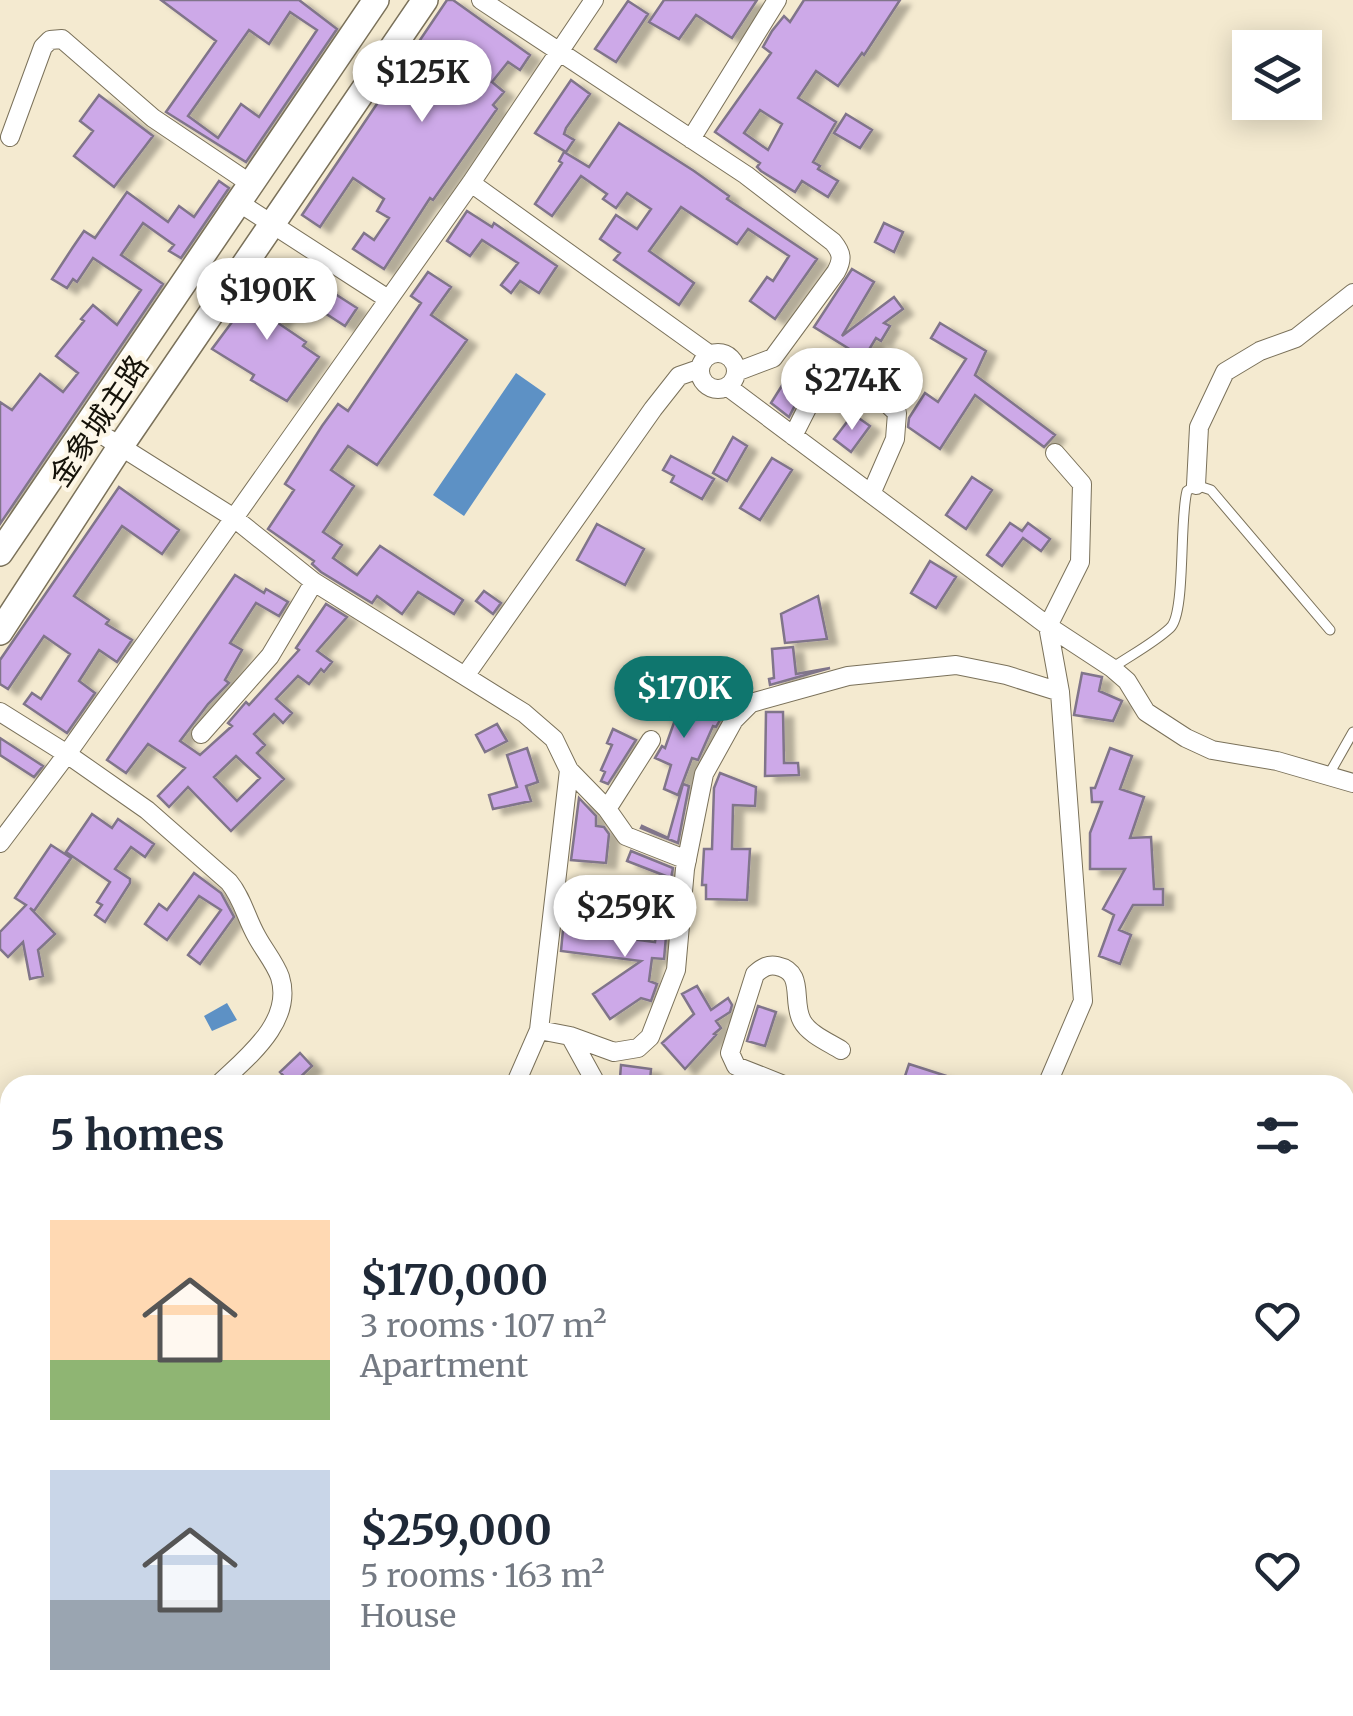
<!DOCTYPE html>
<html lang="en">
<head>
<meta charset="utf-8">
<style>
	:root { --surface:#fff; --page:#f2f2f3; --text:#1f2937; --muted:#747a83; --accent:#0f766e }
	body { margin:0; font-family:Merriweather,"Noto Sans SC",serif; background:var(--page); color:var(--text); height:100vh; display:flex; flex-direction:column; font-size:38px; white-space:nowrap }
	* { box-sizing:border-box; margin:0 }
	p { font-size:32px; color:var(--muted) }
	.icon { flex:none; width:55px; height:55px; fill:none; stroke:currentColor; stroke-width:2; stroke-linecap:round; stroke-linejoin:round }
	.map { position:relative; flex:1; overflow:hidden }
	.side { position:absolute; left:0px; top:1075px; width:1355px; height:642px; display:flex; flex-direction:column; background:var(--surface); border-radius:30px 30px 0 0; box-shadow:0 5px 25px #0003 }
	.side>* { flex:none }
	.fabs { position:absolute; left:1232px; top:30px; display:grid; gap:20px }
	.fabs a { display:grid; place-items:center; width:90px; height:90px; border-radius:0px; background:var(--surface); box-shadow:0 5px 25px #0003; font-size:50px }
	.price { position:absolute; translate:-50% -85px; padding:0 22px; border-radius:35px; background:#fff; color:#222; font-size:32px; line-height:65px; filter:drop-shadow(0 2px 5px #0008) }
	.price::after { content:''; position:absolute; left:50%; top:60px; width:30px; height:22px; margin-left:-15px; background:inherit; clip-path:polygon(0 0,100% 0,50% 100%) }
	.price.current { background:var(--accent); color:#fff }
	ul { padding:0; list-style:none }
	li { display:flex; align-items:center; gap:30px; height:250px; padding:0 50px }
	li span { display:grid; place-items:center; flex:none; width:280px; height:200px; border-radius:0px; color:#555 }
	li>.icon { margin-inline-start:auto }
	span .icon { width:120px; height:120px; fill:#fffc; stroke-width:1 }
	li b { font-size:42px }
	h2 { display:flex; justify-content:space-between; align-items:center; height:120px; padding:0 50px; font-size:42px }
	.map>svg:first-child { display:block }
	.water { fill:#5d91c5 }
	.building { fill:#cda9e8; stroke:#80748a; stroke-width:2.5; fill-rule:evenodd; filter:url(#shadow) }
	.lines { fill:none; stroke-linecap:round; stroke-linejoin:round }
	.service-casing { stroke:#7a715a; stroke-width:11 }
	.minor-casing { stroke:#7a715a; stroke-width:20 }
	.secondary-casing { stroke:#7a715a; stroke-width:28 }
	.service { stroke:#fff; stroke-width:9 }
	.minor { stroke:#fff; stroke-width:18 }
	.secondary { stroke:#fff; stroke-width:25 }
	.labels { text-anchor:middle; stroke-width:8; stroke-linejoin:round; paint-order:stroke }
	.street-label { font-size:30px; fill:#151209; stroke:#fdf7e8 }
</style>
</head>
<body>
<div class="map">
<svg width="1353" height="1716" viewBox="0 0 1353 1716">
	<defs>
		<filter id="shadow"><feDropShadow dx="10" dy="5.5" stdDeviation="2.5" flood-color="#0004"/></filter>
	</defs>
	<rect width="100%" height="100%" fill="#f4ead0"/>
	<!-- water -->
	<path class="water" d="M516,373L546,394L464,516L433,495Z
		M227,1003L237,1020L212,1031L204,1016Z
		M10,1268V1330L0,1323V1275Z"/>
	<!-- building -->
	<path class="building" d="M161,0H299L337,29L246,162L166,112L216,41ZM290,12L317,30L259,117L241,104L218,138L188,116L249,30L269,44Z
		M447,0H453L530,55L520,70L508,62L492,82L504,92L493,105L497,109L433,200L430,198L384,269L353,249L364,233L374,240L389,218L377,211L384,199L353,178L320,227L302,215Z
		M664,0H757L732,38L696,15L679,39L649,22Z
		M804,0H900L864,55L862,53L838,86L816,71L798,98L836,122L813,162L820,166L818,169L838,181L828,197L802,181L795,192L761,171L757,167L760,163L715,132L771,53L763,47L772,31L784,16L790,22ZM760,110L782,124L768,150L744,133Z
		M628,1L648,14L616,62L595,49Z
		M571,80L590,94L566,128L564,134L574,140L566,152L535,133Z
		M99,95L153,136L114,187L74,156L93,131L80,121Z
		M846,114L872,130L860,148L834,133Z
		M619,123L694,171L729,196L727,199L817,259L775,319L750,301L767,277L773,281L789,256L748,229L737,244L681,207L649,251L694,283L679,305L614,260L620,253L600,239L616,215L637,229L651,209L627,193L616,208L603,199L607,194L581,176L552,216L535,204L562,163L559,161L564,152L589,167Z
		M219,181L229,188L181,258L169,251L174,245L143,223L121,255L163,284L0,524V402L12,410L40,374L63,392L78,373L56,356L84,321L81,319L93,305L117,325L141,290L93,258L77,282L73,279L67,288L52,279L73,247L84,231L95,238L127,192L168,222L179,206L194,217Z
		M467,211L492,227L494,223L557,266L539,293L520,281L511,293L501,285L518,263L482,240L470,256L447,241Z
		M884,223L903,232L894,252L875,242Z
		M852,269L874,282L842,336L894,297L903,309L884,323L890,326L881,341L876,338L864,358L814,327Z
		M301,272L357,308L345,326L289,290Z
		M428,272L451,287L431,315L467,340L377,465L348,446L331,470L354,486L323,532L342,545L333,558L357,575L380,546L463,600L454,614L418,592L402,614L377,596L372,603L321,572L312,564L314,561L268,529L294,490L285,484L322,426L338,404L348,411L421,303L411,296Z
		M264,279L294,300L278,323L306,342L303,346L319,357L287,401L251,380L254,375L212,349Z
		M940,323L986,351L975,375L1055,435L1044,447L975,395L940,449L908,427L909,418L925,393L938,402L966,359L931,338Z
		M793,368L809,377L789,417L771,403Z
		M853,414L870,426L851,452L834,439Z
		M733,437L747,446L727,481L713,473Z
		M671,456L714,479L702,499L671,482L674,476L663,470Z
		M772,458L792,470L760,520L740,508Z
		M972,477L992,490L966,529L946,515Z
		M119,487L179,530L162,554L122,526L74,596L109,620L106,624L132,640L117,662L99,650L79,681L95,693L67,733L24,704L32,693L41,699L70,654L44,636L8,689L0,684V660Z
		M1010,523L1022,531L1028,523L1050,539L1041,551L1023,538L1002,566L987,555Z
		M597,524L644,549L625,585L577,560Z
		M930,561L956,577L936,608L911,593Z
		M235,575L264,593L266,589L288,602L279,616L256,603L230,643L242,650L225,680L229,683L208,704L180,741L200,755L232,726L228,723L246,702L249,705L299,650L296,648L326,604L347,617L317,651L332,662L324,672L321,669L309,684L298,676L276,699L292,713L283,723L274,714L254,734L265,745L257,753L284,779L231,831L188,787L169,807L158,796L185,768L148,744L126,773L107,760ZM236,756L260,778L237,801L214,777Z
		M484,591L501,603L493,614L476,601Z
		M818,596L827,639L785,643L781,614Z
		M793,647L796,674L830,668L770,685L769,679L774,678L772,649Z
		M1082,673L1102,677L1099,691L1122,701L1113,721L1074,715Z
		M660,697L683,706V712L724,713L716,727L713,726L698,760L692,758L678,795L664,789L671,765L655,758L662,746L665,748L676,717L655,709Z
		M766,712H783L784,763H798L799,775L765,776Z
		M497,724L507,741L485,752L476,735Z
		M613,729L636,740L608,784L601,781L605,772L601,770L612,745L607,743Z
		M0,738L43,766L34,777L0,755Z
		M527,748L538,782L526,786L531,801L493,809L489,795L517,787L507,755Z
		M1110,748L1132,756L1120,789L1144,797L1130,838L1151,837L1154,889H1163V905H1133L1119,930L1131,935L1120,964L1099,956L1114,915L1103,909L1125,869H1090V833L1102,802H1092L1091,788H1095Z
		M720,773L756,787L755,806L733,805L732,849H750L747,900L706,899V885H702L704,849H712L714,788Z
		M683,784L689,786L678,843L641,828L642,826L668,838Z
		M579,798L596,816V826L604,827L609,834L606,863L571,860Z
		M92,814L112,828L118,819L154,844L145,857L131,847L115,869L130,879V883L105,922L95,915L102,905L97,902L110,882L66,852Z
		M51,845L71,858L34,911L30,908L55,934L38,950L43,976L30,979L23,942L8,957L0,949V932L26,905L15,898Z
		M631,851L673,868L671,878L627,861Z
		M194,873L221,893L234,917L200,964L188,955L221,910L199,896L167,940L145,924L159,904L167,910Z
		M663,879L671,880L664,959L652,958L649,981L657,984L651,1001L641,998L610,1019L593,994L641,961L561,951L563,930L655,942Z
		M697,986L711,1010L728,998L732,1005L730,1012L716,1021L721,1028L714,1034L716,1035L685,1069L662,1043L694,1014L682,994Z
		M758,1006L776,1012L765,1046L747,1041Z
		M300,1053L312,1066L292,1085L280,1072Z
		M909,1064L965,1082V1085H902Z
		M621,1065L651,1069L650,1081L620,1078Z"/>
	<g class="lines">
		<!-- service casing -->
		<g class="service-casing">
			<path id="service" d="M1112,668C1131,655 1154,643 1170,628C1186,614 1179,520 1187,491L1196,485L1211,490L1330,630
				M1328,776L1353,732"/>
		</g>
		<!-- minor casing -->
		<g class="minor-casing">
			<path id="minor" d="M481,0L746,175L833,242C842,253 843,259 836,272L773,358L736,372
				M10,137L43,47L50,40L62,39L153,118L251,184
				M691,139L777,0
				M471,183L709,354
				M238,202L388,299
				M700 371a18 18 0 1 1 36 0a18 18 0 1 1-36 0Z
				M728,387L1048,626L1112,668L1127,681L1146,712L1186,738L1212,750L1277,761L1353,783
				M85,424L234,518L314,582L524,713L554,739L569,770L539,1030L570,1036L597,1085
				M793,436L823,377L831,371C856,377 879,395 897,413L895,439L871,494
				M1196,485L1199,427L1225,372L1260,351L1296,338L1353,293
				M465,676L653,409L679,376L699,369
				M0,712L67,754L0,843
				M201,734L270,656L314,582
				M569,770L607,809L626,836L687,860
				M607,809L651,740
				M570,1036L614,1052L638,1048L650,1037L676,970L685,869L704,774L734,720L751,703L848,676L956,665L1006,675L1060,692
				M218,1085C246,1058 294,1022 280,977C275,963 264,950 257,937C246,918 243,899 229,882L147,810L67,754L471,183L594,0
				M515,1085L539,1030
				M784,1085L736,1066L730,1053L755,974C762,968 768,964 777,966C806,972 791,1001 802,1021C809,1034 828,1042 841,1050
				M1047,1085L1083,1001L1060,692L1048,626L1080,562L1082,484L1055,453
				M1345,1451L1353,1439
				M1345,1604L1353,1609
				M392,1716L394,1708
				M566,1716V1708"/>
		</g>
		<!-- secondary casing -->
		<g class="secondary-casing">
			<path id="secondary" d="M0,553L376,0
				M0,632L120,447L425,0"/>
		</g>
		<!-- service -->
		<use href="#service" class="service"/>
		<!-- minor -->
		<use href="#minor" class="minor"/>
		<!-- secondary -->
		<use href="#secondary" class="secondary"/>
	</g>
	<g class="labels">
		<!-- street labels -->
		<g class="street-label">
			<text transform="translate(99 421) rotate(-56)" y="10">金象城主路</text>
		</g>
	</g>
</svg>
<div class="fabs">
<a><svg class="icon" aria-label="layers" viewBox="0 0 24 24"><path d="M12 4l9 5-9 5-9-5zM3 14l9 5 9-5"/></svg></a>
</div>
<b class="price" style="left:422px;top:125px">$125K</b>
<b class="price" style="left:267px;top:343px">$190K</b>
<b class="price" style="left:852px;top:433px">$274K</b>
<b class="price current" style="left:684px;top:741px">$170K</b>
<b class="price" style="left:625px;top:960px">$259K</b>
<section class="side">
<h2>5 homes<svg class="icon" aria-label="filters" viewBox="0 0 24 24"><path d="M4 7h16M4 17h16"/><circle cx="9" cy="7" r="2"/><circle cx="15" cy="17" r="2"/></svg></h2>
<ul>
<li><span style="background:linear-gradient(#ffd9b3 70%,#8fb573 0)"><svg class="icon" aria-label="home" viewBox="0 0 24 24"><path d="M3 11l9-7 9 7M6 9v11h12V9"/></svg></span><div><b>$170,000</b><p>3 rooms · 107 m²</p><p>Apartment</p></div><svg class="icon" aria-label="heart" viewBox="0 0 24 24"><path d="M12 20l-8-8c-3-5 5-10 8-4 3-6 11-1 8 4z"/></svg></li>
<li><span style="background:linear-gradient(#c9d6e8 65%,#9aa5b1 0)"><svg class="icon" aria-label="home" viewBox="0 0 24 24"><path d="M3 11l9-7 9 7M6 9v11h12V9"/></svg></span><div><b>$259,000</b><p>5 rooms · 163 m²</p><p>House</p></div><svg class="icon" aria-label="heart" viewBox="0 0 24 24"><path d="M12 20l-8-8c-3-5 5-10 8-4 3-6 11-1 8 4z"/></svg></li>
</ul>
</section>
</div>
</body>
</html>
